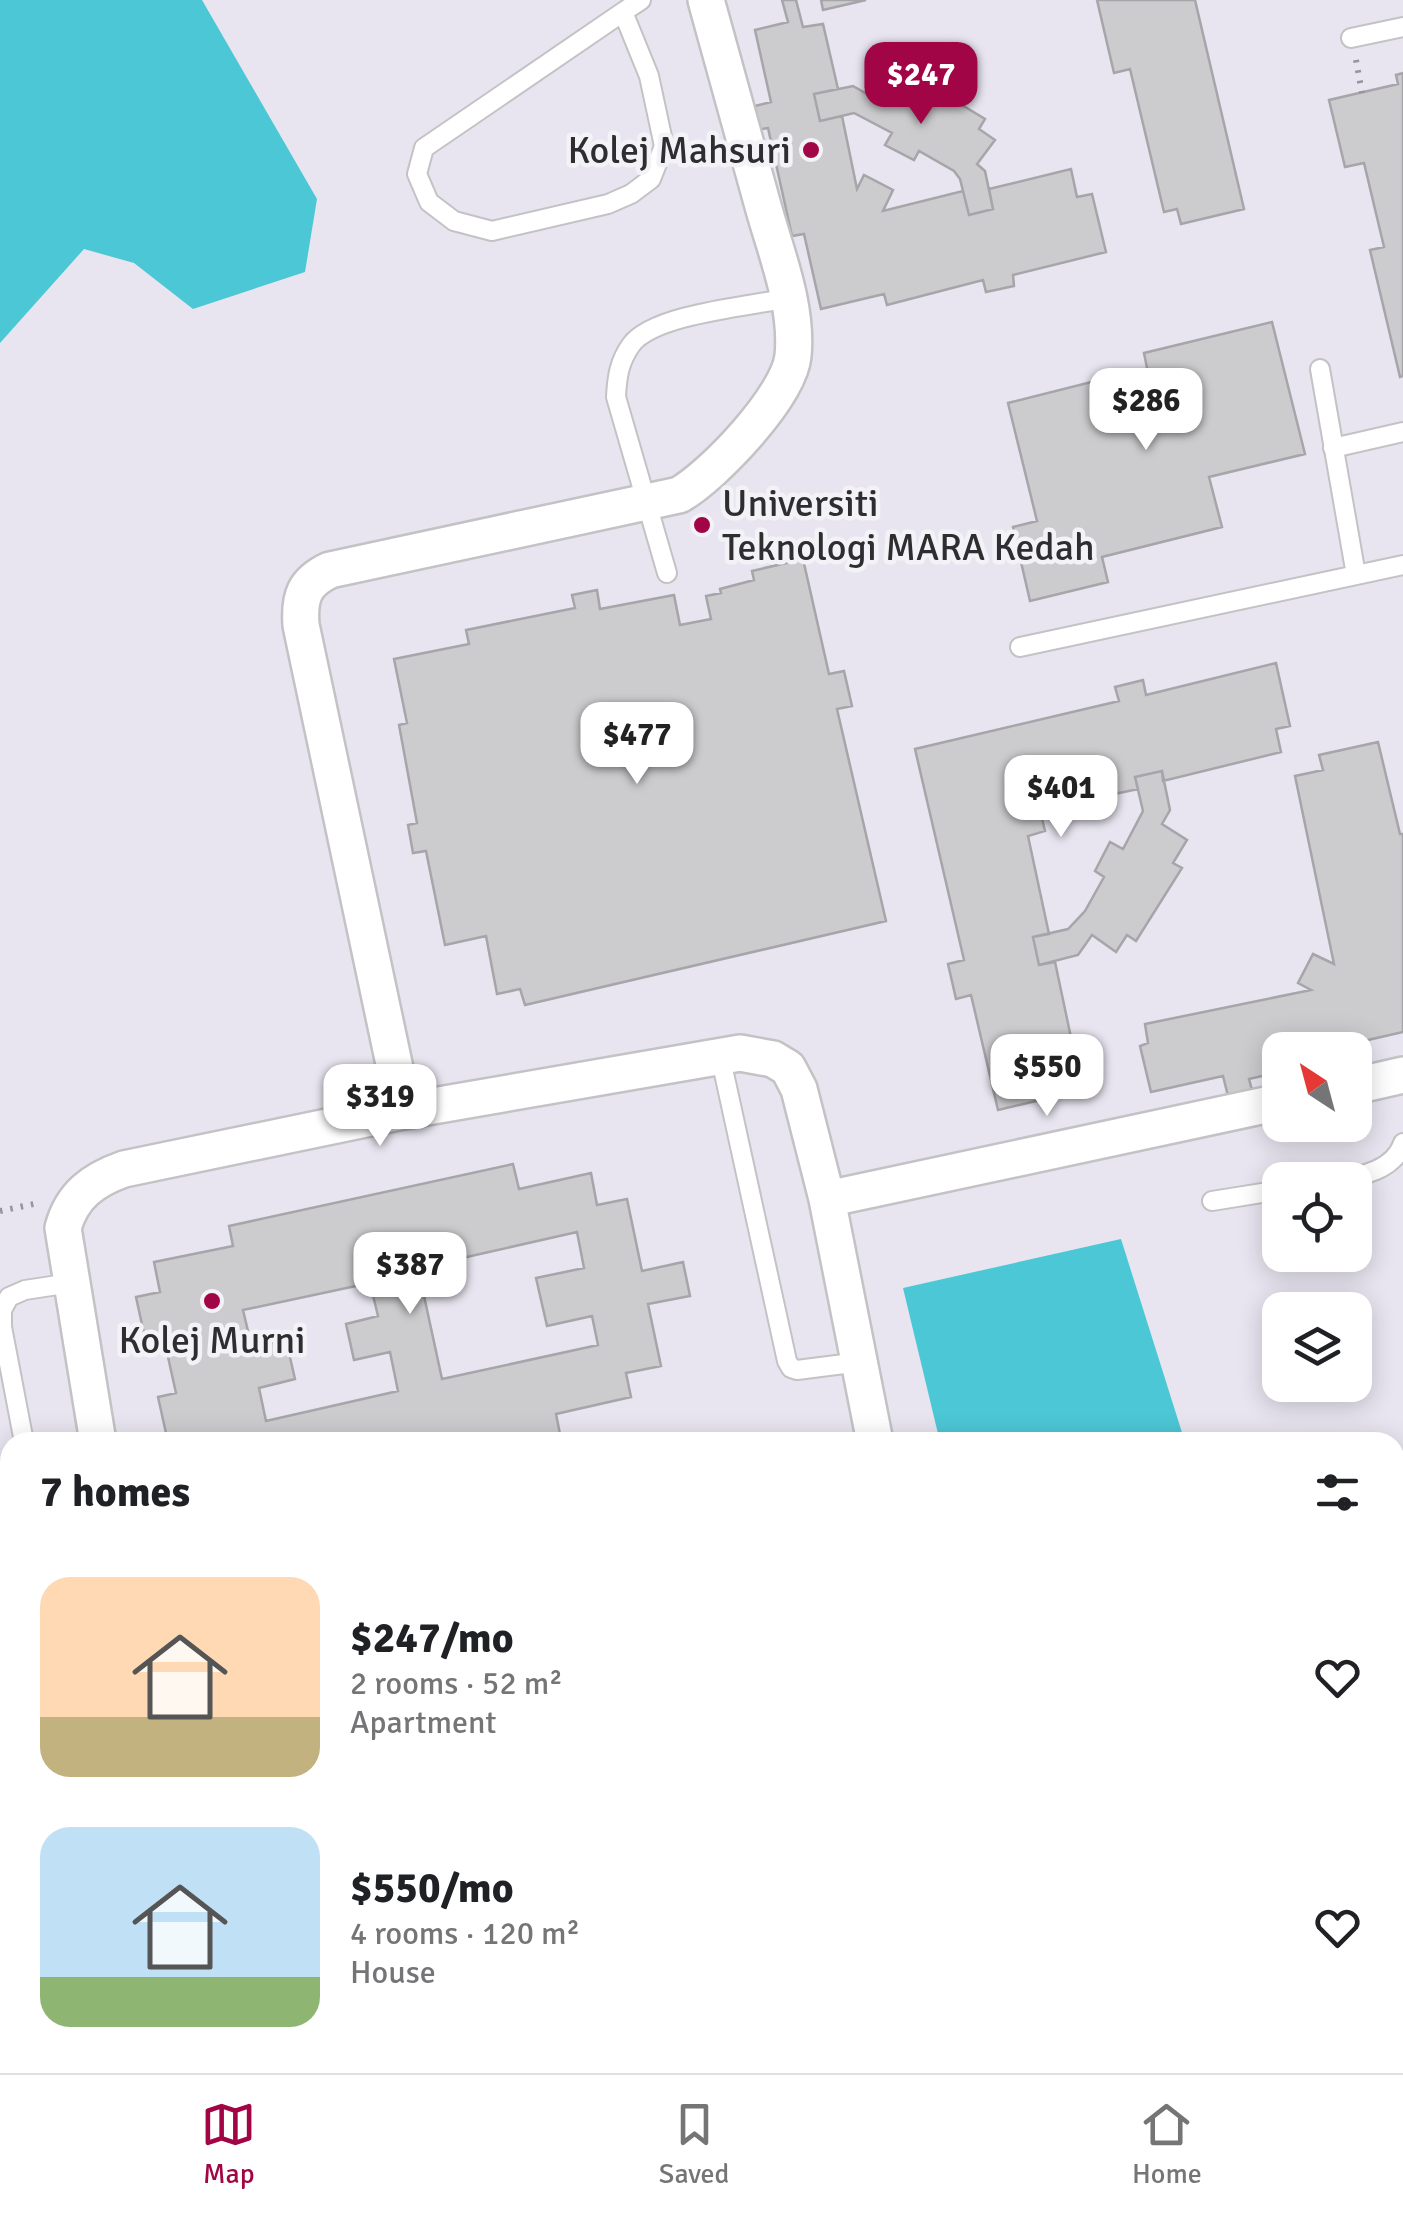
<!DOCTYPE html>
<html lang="en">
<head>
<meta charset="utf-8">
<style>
	:root { --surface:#fff; --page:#f6f6f6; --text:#202124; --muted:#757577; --line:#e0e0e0; --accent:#a10545 }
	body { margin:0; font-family:Signika,sans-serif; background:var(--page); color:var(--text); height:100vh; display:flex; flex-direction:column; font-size:38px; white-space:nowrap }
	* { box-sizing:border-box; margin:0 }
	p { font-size:32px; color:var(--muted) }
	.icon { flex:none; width:55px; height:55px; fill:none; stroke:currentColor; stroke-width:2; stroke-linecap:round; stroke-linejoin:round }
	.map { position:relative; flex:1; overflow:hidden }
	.side { position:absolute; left:0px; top:1432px; width:1405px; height:642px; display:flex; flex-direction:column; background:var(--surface); border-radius:30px 30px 0 0; box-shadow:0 5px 25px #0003 }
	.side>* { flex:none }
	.needle { width:65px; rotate:324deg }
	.buttons { position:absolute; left:1262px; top:1032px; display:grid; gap:20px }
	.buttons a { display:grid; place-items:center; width:110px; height:110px; border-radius:20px; background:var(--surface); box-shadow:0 5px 25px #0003; font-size:50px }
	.price { position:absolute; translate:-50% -85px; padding:0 22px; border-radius:20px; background:#fff; color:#222; font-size:32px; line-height:65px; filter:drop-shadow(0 2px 5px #0008) }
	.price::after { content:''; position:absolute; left:50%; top:60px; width:30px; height:22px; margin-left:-15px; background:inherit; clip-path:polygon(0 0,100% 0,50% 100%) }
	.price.active { background:var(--accent); color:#fff }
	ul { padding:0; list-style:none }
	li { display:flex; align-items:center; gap:30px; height:250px; padding:0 40px }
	li span { display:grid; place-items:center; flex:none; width:280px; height:200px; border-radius:30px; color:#555 }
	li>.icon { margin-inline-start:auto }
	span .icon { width:120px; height:120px; fill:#fffc; stroke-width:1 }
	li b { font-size:42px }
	h2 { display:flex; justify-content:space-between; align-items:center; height:120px; padding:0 40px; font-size:42px }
	.dock { display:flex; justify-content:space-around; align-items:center; height:140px; border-top:2px solid var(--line); background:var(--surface); font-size:28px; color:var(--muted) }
	.dock a { display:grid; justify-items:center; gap:5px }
	.dock .active { color:var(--accent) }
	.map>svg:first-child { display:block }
	.built { fill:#e8e5f0; fill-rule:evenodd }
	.water { fill:#4cc7d5 }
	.building { fill:#cccbce; stroke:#a6a5a9; stroke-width:2.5; fill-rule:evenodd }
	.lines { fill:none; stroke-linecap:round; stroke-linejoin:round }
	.lane-casing { stroke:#c3c2c5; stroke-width:22 }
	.street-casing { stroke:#c3c2c5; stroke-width:40 }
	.path { stroke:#969598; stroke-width:6; stroke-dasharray:2.5 8; stroke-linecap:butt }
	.lane { stroke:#fff; stroke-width:18 }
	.street { stroke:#fff; stroke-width:35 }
	.poi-dot { fill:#a10545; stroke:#f3f2f6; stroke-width:4 }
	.labels { text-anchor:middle; stroke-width:9; stroke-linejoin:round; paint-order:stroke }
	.poi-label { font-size:38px; fill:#2e2e30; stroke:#f3f2f6; text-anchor:end }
</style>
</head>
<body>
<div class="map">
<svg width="1403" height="2073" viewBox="0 0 1403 2073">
	<rect width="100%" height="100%" fill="#f3f2f6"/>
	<!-- built -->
	<path class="built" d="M0,0H1403V2073H0ZM1280,1050H1355V1125H1280ZM1280,1180H1355V1255H1280ZM1280,1310H1355V1385H1280ZM10,1442H1395V2065H10Z"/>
	<!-- water -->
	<path class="water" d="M0,0H202L317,199L305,272L193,309L134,263L84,249L0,343Z
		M1121,1239L1185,1442H940L903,1288Z"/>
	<!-- building -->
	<path class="building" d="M782,0H796L803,27L823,24L838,89L814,94L820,121L842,116L857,189L864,175L893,190L883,211L963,191L969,215L993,209L989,189L1071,169L1077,197L1092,194L1106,252L1013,275L1014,286L986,292L983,280L887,305L884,294L821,309L804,234L792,236L768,128L756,130L751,107L771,102L755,30L788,22Z
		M821,0H866L823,10Z
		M1097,0H1195L1244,209L1181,224L1177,209L1164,212L1130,69L1114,73Z
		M884,68L907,83L912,75L985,119L979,129L995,140L977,164L985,171L993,209L969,215L960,179L954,171L919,151L914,160L885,145L892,133L854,113L820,121L814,94L853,86L867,94Z
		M1403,73V376L1400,377L1370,250L1384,247L1364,163L1345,167L1329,100L1398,84L1396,75Z
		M1272,322L1305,454L1209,477L1222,527L1102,557L1108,582L1030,601L1013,527L1037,521L1008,403L1147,368L1144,353Z
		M803,559L829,674L844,671L852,706L837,709L886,921L525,1005L520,989L497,994L486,936L445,945L426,851L413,853L408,825L417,823L399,725L407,723L394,659L469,644L466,630L575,608L572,595L597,590L600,609L674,595L680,625L711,619L706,596L721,593L720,589L754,580L752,571Z
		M1276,663L1290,726L1276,729L1281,752L1163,781L1162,771L1135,777L1138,789L1040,810L1045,831L1028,836L1049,934L1033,937L1039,965L1055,962L1080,1080L1046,1090L1049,1098L998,1110L971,995L956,999L948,964L964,960L915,749L1119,701L1115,687L1143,680L1146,695Z
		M1378,742L1400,834H1403V1032L1355,1043L1358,1055H1355V1050H1280V1072L1249,1079L1252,1090L1228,1096L1223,1076L1151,1092L1140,1046L1148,1043L1145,1024L1311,990L1298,983L1313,954L1334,964L1295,776L1323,770L1319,755Z
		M1162,771L1170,810L1162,824L1187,840L1173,863L1182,868L1136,941L1127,935L1116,952L1092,935L1078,955L1039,965L1033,937L1068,929L1085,911L1104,877L1095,871L1110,842L1123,849L1143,811L1135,777Z
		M513,1164L519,1189L591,1173L597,1205L627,1199L642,1271L683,1262L690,1296L648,1304L661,1366L626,1373L631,1397L556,1414L561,1439L544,1442H168L158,1397L176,1393L166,1348L148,1352L136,1297L160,1292L154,1262L233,1246L229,1226ZM577,1232L584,1268L536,1278L547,1326L592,1316L598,1345L442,1379L418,1268ZM370,1283L378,1316L346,1324L354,1360L390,1352L398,1391L266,1421L259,1388L295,1379L286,1340L252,1348L243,1310Z
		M291,2065H385L387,2073H292Z
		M485,2065H568L570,2073H487Z
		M732,2065H800L802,2073H733Z"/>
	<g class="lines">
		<!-- lane casing -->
		<g class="lane-casing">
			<path id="lane" d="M623,12L649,76L664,146L651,179L631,194L608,204L492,231L454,221L429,202L417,174L424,148L623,12L641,0
				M1351,38L1403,27
				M1320,369L1356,575
				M1333,448L1403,432
				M667,573L616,397C617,377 619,362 631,345C653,314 751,306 789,298
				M1020,647L1403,565
				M720,1055L787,1361L791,1368L797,1370L860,1362
				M1337,1180C1362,1176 1394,1170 1403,1143
				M1212,1201L1280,1190
				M24,1442L2,1327V1310L9,1297L25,1290L71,1283
				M146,2065L148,2073
				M917,2065L919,2073"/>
		</g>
		<!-- street casing -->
		<g class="street-casing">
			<path id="street" d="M1355,1086L1403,1075
				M404,1111L301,625C299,597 304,582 330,570L679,495C713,476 789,396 793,356C798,306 776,253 763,206C744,137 725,69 706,0
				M827,1199L1280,1102
				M98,1442L63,1228C72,1195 93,1180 124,1169L404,1111L740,1053L773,1059L788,1068L799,1089L827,1199L875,1442
				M230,2065L232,2073
				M1002,2065L1003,2073"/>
		</g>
		<!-- path -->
		<path class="path" d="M1356,60L1362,93
			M0,1211L34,1204"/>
		<!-- lane -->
		<use href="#lane" class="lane"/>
		<!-- street -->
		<use href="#street" class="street"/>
	</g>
	<!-- markers -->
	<g class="poi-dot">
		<circle cx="811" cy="150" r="10"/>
		<circle cx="702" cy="525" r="10"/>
		<circle cx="212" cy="1301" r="10"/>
	</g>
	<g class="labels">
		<!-- poi labels -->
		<g class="poi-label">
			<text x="791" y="163">Kolej Mahsuri</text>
			<text x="722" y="516" text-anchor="start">Universiti<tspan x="722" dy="44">Teknologi MARA Kedah</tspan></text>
			<text x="212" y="1353" text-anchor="middle">Kolej Murni</text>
		</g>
	</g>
</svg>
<div class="buttons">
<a><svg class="needle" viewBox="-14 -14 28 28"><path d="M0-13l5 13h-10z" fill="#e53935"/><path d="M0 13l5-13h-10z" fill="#757577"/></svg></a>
<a><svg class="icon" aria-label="locate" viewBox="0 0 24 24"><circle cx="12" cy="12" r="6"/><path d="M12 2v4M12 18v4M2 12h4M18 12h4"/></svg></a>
<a><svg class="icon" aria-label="layers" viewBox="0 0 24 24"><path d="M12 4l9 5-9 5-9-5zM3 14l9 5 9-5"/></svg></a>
</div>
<b class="price active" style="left:921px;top:127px">$247</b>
<b class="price" style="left:1146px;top:453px">$286</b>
<b class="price" style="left:637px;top:787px">$477</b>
<b class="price" style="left:1061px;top:840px">$401</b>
<b class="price" style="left:1047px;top:1119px">$550</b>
<b class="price" style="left:380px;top:1149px">$319</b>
<b class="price" style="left:410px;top:1317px">$387</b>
<section class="side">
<h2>7 homes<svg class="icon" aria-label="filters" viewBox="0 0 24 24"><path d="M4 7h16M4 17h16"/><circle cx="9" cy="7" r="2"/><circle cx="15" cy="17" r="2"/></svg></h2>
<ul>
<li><span style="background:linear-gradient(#ffd9b3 70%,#c2b280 0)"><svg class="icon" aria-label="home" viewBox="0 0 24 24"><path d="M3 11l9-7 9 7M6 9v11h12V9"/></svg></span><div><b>$247/mo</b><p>2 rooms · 52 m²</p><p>Apartment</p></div><svg class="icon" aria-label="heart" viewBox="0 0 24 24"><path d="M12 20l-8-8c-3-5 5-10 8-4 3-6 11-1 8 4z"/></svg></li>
<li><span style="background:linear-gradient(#bfe0f5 75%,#8fb573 0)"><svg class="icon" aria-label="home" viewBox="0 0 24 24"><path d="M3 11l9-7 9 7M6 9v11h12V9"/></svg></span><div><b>$550/mo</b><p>4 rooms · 120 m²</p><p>House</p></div><svg class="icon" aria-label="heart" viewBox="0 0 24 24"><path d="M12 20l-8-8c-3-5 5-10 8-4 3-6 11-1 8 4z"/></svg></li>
</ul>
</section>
</div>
<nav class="dock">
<a class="active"><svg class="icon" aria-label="map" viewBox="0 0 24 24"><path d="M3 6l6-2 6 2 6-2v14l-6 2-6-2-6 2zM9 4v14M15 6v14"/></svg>Map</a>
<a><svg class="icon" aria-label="saved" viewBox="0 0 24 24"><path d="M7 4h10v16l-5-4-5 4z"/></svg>Saved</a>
<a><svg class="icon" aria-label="home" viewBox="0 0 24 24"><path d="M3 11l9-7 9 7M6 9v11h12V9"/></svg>Home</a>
</nav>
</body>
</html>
